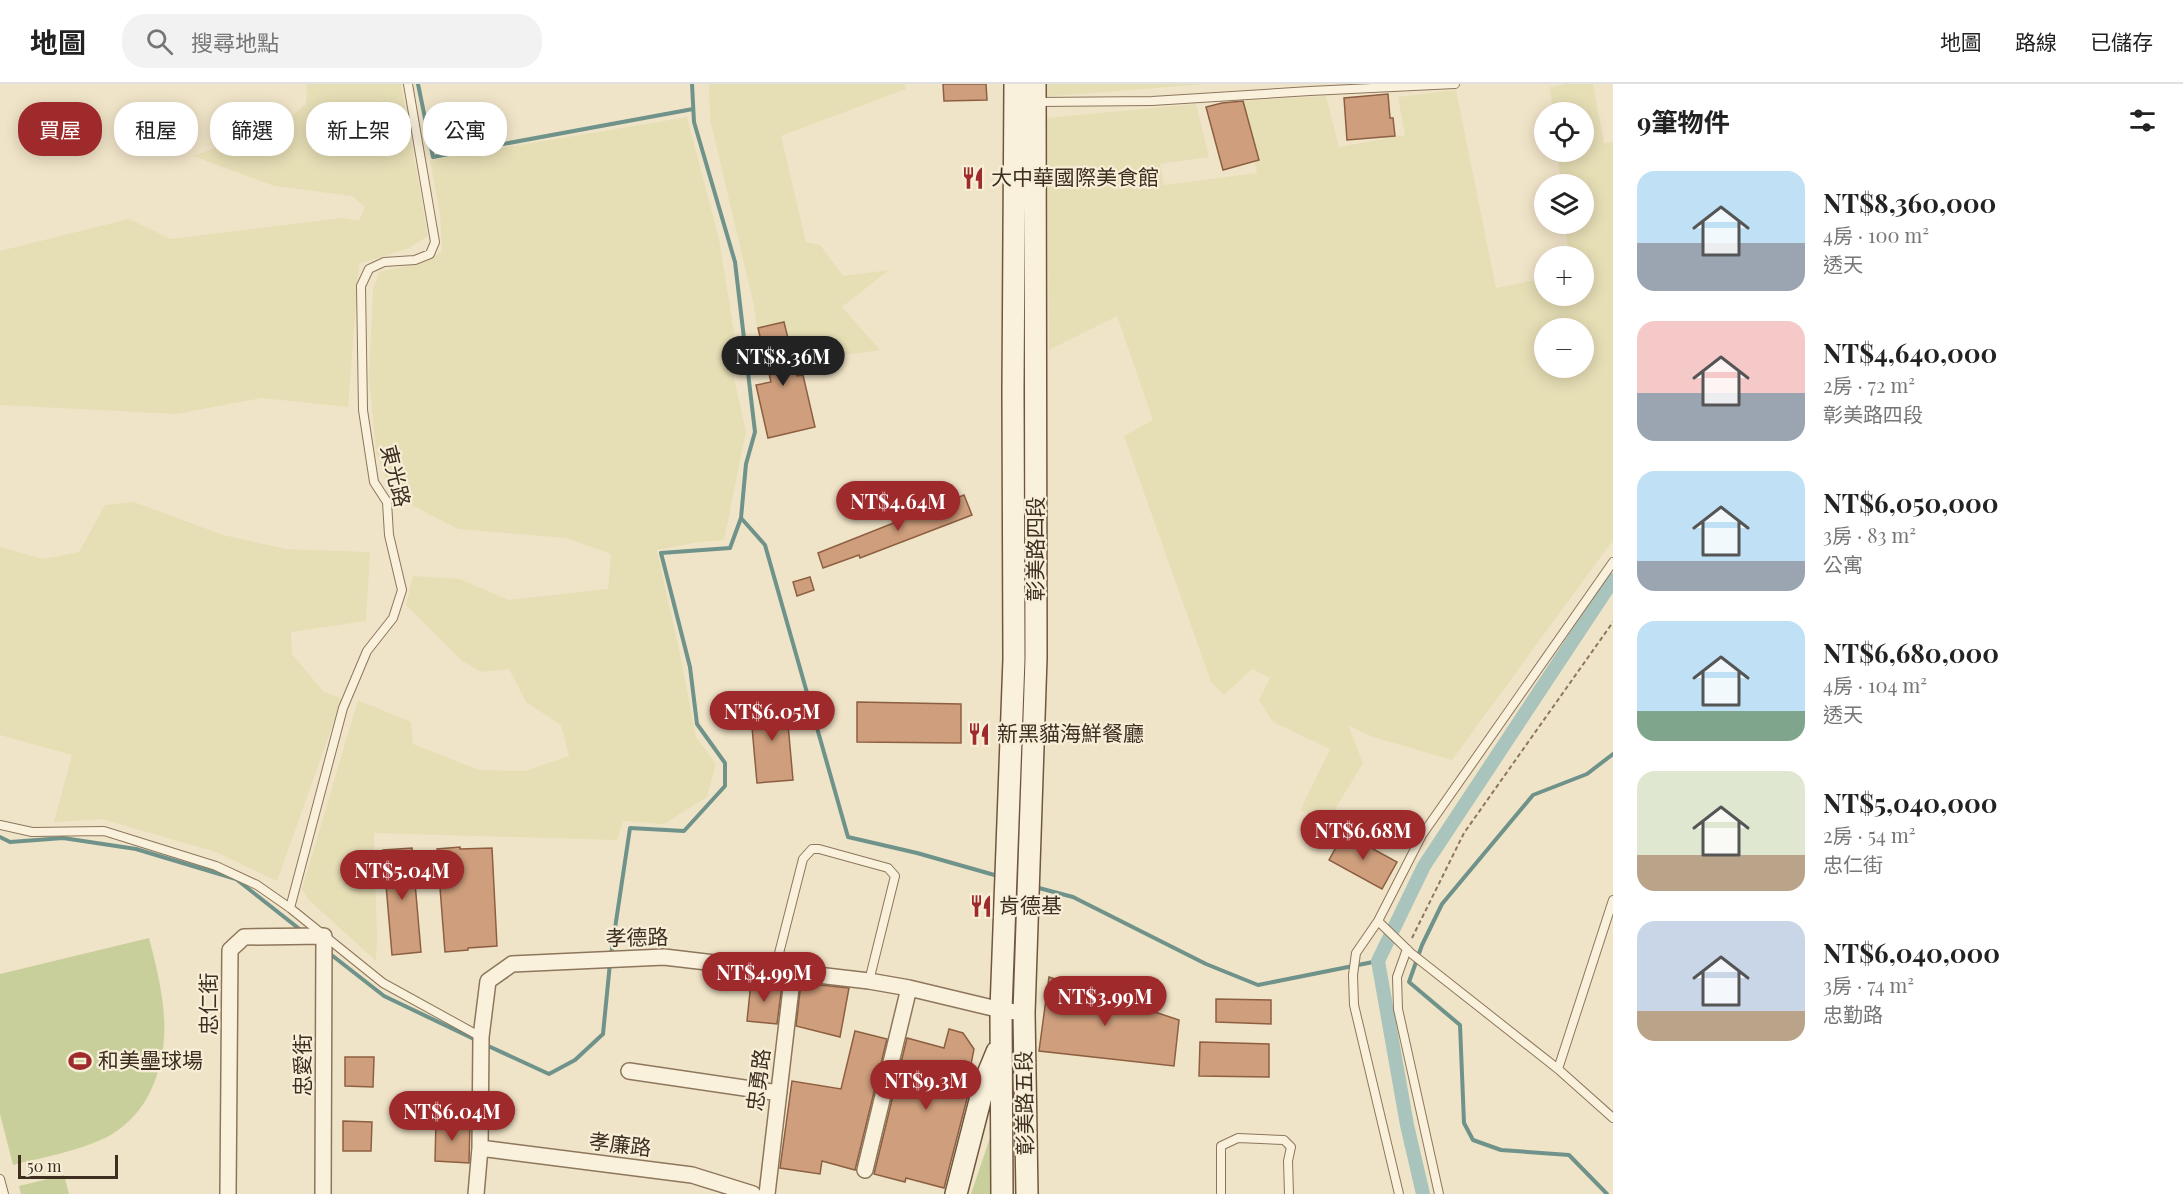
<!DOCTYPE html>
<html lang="zh-TW">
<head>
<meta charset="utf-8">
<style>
	:root { --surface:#fff; --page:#f2f2f2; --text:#222; --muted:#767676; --line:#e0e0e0; --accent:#9e2a2b }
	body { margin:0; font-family:"Playfair Display","Noto Sans TC",serif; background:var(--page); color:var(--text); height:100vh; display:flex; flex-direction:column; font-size:22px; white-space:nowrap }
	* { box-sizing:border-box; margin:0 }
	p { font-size:20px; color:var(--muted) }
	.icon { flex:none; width:33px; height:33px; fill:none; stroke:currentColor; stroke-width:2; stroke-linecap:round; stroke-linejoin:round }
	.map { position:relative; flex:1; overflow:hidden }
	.details { display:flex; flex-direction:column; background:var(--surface); width:570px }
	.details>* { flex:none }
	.guide { position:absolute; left:18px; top:18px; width:570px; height:54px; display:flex; gap:12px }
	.tools { position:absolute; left:1534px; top:18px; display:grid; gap:12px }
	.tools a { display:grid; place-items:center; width:60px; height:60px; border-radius:50%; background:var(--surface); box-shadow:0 3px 15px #0003; font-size:30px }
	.scale { position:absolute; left:18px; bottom:15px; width:100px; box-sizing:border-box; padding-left:6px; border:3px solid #3d2e20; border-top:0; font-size:16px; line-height:21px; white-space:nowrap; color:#3d2e20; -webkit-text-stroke:4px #f7eed8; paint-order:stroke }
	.price { position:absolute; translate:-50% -51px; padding:0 14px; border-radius:21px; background:var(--accent); color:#fff; font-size:20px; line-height:39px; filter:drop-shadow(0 2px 3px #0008) }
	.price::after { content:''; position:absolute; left:50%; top:36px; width:18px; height:14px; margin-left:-9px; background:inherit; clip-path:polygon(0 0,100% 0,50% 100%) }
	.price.current { background:#222; color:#fff }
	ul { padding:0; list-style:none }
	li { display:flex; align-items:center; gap:18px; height:150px; padding:0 24px }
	li span { display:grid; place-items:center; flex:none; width:168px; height:120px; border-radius:18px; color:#555 }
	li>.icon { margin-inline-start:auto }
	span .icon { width:72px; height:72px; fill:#fffc; stroke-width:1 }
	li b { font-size:26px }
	h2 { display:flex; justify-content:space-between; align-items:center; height:72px; padding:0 24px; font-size:26px }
	.chip { padding:0 21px; border-radius:24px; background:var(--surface); box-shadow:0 3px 15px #0003; font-size:21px; line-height:54px }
	.chip.current { background:var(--accent); color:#fff }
	header { display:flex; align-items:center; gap:36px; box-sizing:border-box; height:84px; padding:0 30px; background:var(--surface); border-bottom:2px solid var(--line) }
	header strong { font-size:28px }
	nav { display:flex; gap:33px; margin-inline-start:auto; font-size:21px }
	.search { width:420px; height:54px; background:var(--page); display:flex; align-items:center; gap:15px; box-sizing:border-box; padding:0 21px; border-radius:24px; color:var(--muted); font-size:22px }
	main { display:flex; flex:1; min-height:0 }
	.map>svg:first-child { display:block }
	.farmland { fill:#e6deb5; fill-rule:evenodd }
	.green { fill:#c9cf9b }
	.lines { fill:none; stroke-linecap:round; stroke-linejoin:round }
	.stream { stroke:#6f938a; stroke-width:4 }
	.canal { stroke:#a9c4bc; stroke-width:14 }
	.building { fill:#cf9f7d; stroke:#8d5f41; stroke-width:1.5 }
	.service-casing { stroke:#8d765c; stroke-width:10 }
	.minor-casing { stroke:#8d765c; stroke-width:18 }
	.secondary-casing { stroke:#6f573f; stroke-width:24 }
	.path { stroke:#8d765c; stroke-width:2; stroke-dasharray:4.5 3; stroke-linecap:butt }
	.service { stroke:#faf1dc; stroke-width:8 }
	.minor { stroke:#faf1dc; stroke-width:15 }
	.secondary { stroke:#faf1dc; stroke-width:21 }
	.labels { text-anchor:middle; stroke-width:4.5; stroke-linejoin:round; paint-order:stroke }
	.poi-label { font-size:21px; fill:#3d2e20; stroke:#f7eed8; text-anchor:start }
	.street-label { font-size:21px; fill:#3d2e20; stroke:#f7eed8 }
</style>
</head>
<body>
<header>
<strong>地圖</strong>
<div class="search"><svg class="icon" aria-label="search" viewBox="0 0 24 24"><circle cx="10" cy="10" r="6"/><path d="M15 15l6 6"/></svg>搜尋地點</div>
<nav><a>地圖</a><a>路線</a><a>已儲存</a></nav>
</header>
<main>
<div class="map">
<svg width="1613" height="1110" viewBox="0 0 1613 1110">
	<rect width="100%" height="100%" fill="#f0e4c8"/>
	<!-- farmland -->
	<path class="farmland" d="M307,0H401L428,152L409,164L359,180L348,323L262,314L176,330L0,321V167L129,135L171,155L342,134L359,137L365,123L352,112L274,102L193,72L284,39L306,20Z
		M709,0H904L906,5L781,52L806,158L820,161L843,192L889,186L842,223L880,266L762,283L754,222L710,35Z
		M1042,0H1206L1042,13Z
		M1566,0H1593L1604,59L1613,58V456L1452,676L1373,653L1348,641L1363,679L1331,732L1300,727L1330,665L1273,638L1259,616L1270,594L1252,585L1224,611L1211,598L1124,352L1153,336L1117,232L1049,266L1047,34L1196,20L1209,73L1160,80L1164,101L1257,89L1242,17L1326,12L1339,63L1405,51L1398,13L1456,6L1496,204L1545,194V212H1584V172H1569L1565,140H1584V100H1561L1557,68H1584V28H1553L1550,3ZM1545,244H1584V284H1545Z
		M687,33L719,155L739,279L733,290L746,347L724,456L699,458L657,466L680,570L696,653L716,680L707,713L664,740L623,737L617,756L374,749L377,856L376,877L309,816L302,805L358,616L411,638L413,660L479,686L525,687L569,672L561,641L526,618L509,585L482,588L462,577L406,521L413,492L460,495L508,516L608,505L611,470L567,454L458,445L392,411L376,369L369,293L373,205L379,188L428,177L442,167L440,130L430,76Z
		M134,418L223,451L286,465L370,468L366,537L291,548L292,570L323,607L342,615L277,797L216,768L102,735L54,738L72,671L0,651V463L43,475L79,468L105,421Z"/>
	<!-- green -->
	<path class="green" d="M149,854C163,908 176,961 147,1014C137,1031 123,1045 105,1054C76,1068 43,1073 13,1081L0,1030V890Z
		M994,1042L995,1110H971Z
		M64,1091L69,1110H21L19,1102Z"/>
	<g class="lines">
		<!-- stream -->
		<path class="stream" d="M418,0L433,73L693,25
			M692,0L694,38L735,178L755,348L746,380L741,434L765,461L848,753L917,769L998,792
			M0,753L10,758L63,754L136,765L236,795L302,847
			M1035,803L1073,813L1206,880L1258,901L1378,877
			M329,869L384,912L476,956
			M611,871L630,744L684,747L725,702V679L697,640L690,583L661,469L730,464L741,434
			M486,961L549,990L575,976L603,950L610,879
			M1607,1110L1569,1071L1501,1066L1473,1056L1464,1039L1460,941L1409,898L1422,861L1442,820L1533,711L1587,690L1613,670"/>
		<!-- canal -->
		<path class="canal" d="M1423,1110L1407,1041L1378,877L1424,782L1613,496"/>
	</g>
	<!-- building -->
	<path class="building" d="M943,0H986L987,16L944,17Z
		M1388,10L1390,34H1393L1395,52L1347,56L1344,14Z
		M1243,17L1259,76L1223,86L1206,23L1222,19Z
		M784,238L797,292L803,291L815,343L768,354L756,301L771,298L758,244Z
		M964,411L972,431L860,474L859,471L823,484L818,469Z
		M810,493L814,506L797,512L793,498Z
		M786,618L793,696L757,699L750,621Z
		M857,618L961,620V659L857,658Z
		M1344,749L1397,778L1382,805L1329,776Z
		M460,763V765L492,764L497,862L468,864V866L445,868L437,765Z
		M412,764L421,868L392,871L383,766Z
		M1049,893L1179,936L1174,982L1039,967Z
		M751,898L782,901L777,940L747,937Z
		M801,899L849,904L840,953L796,942Z
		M1216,915L1271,916V940L1216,938Z
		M949,945L963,949L974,965L966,1006L969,1007L944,1104L906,1094L905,1098L874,1090L907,954L944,964Z
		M855,947L887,955L855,1086L822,1077L820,1090L780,1084L792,997L841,1005Z
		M1200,958L1269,960V993L1199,992Z
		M345,973H374L373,1003L345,1002Z
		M343,1037L372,1038L371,1067H343Z
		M436,1037L470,1039L469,1079L435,1077Z"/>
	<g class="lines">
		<!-- service casing -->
		<g class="service-casing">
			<path id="service" d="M1038,18L1152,17L1310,7L1455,0
				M0,741L32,748L104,747L216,782L257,801L290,824L383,899L481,953
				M290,824L343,624L367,567L393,534L402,506L389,451L387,418L374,398L363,326L361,202L369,185L384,178L415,176L430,170L435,158L408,0
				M1378,837L1422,751L1613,478
				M1407,865L1397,893L1398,925L1439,1110
				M775,885L803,775L812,765H819L888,784L895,792L869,897
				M1558,985L1613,816
				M0,1095L4,1110
				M1221,1110V1062L1238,1054L1284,1056L1291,1063L1288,1077L1289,1110
				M1399,1110L1354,921L1353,891L1356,869L1378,837L1412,870L1558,985L1613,1034"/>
		</g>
		<!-- minor casing -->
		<g class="minor-casing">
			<path id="minor" d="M629,987L779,1009
				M480,1064L692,1091L753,1110
				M865,1086L909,904
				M228,1110L230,866L244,853L324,852L323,1110
				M476,1110L480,1064L481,953L488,897L512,880L664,873L869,897L909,904L1001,926L1024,929
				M767,1110L793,887"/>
		</g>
		<!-- secondary casing -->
		<g class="secondary-casing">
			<path id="secondary" d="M956,1110L985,997L997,968
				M1002,1110L1001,926L1014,575L1013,307L1015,0
				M1027,1110L1024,929L1036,574L1035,0"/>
		</g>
		<!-- path -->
		<path class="path" d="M1412,854L1464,749L1613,538"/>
		<!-- service -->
		<use href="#service" class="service"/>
		<!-- minor -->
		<use href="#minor" class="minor"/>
		<!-- secondary -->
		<use href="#secondary" class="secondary"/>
	</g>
	<!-- icons -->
	<defs>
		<g id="restaurant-bare" transform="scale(1.8)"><path d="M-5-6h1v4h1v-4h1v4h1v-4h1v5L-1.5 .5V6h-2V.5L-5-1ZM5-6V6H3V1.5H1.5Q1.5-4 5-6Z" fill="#9e2a2b" stroke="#f7eed8" stroke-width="2.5" paint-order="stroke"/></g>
		<g id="stadium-bare" transform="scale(1.8)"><path d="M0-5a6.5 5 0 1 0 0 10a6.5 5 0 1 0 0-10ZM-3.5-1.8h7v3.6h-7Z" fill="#9e2a2b" stroke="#f7eed8" stroke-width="2.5" paint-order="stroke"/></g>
	</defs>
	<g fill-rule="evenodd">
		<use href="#restaurant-bare" x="973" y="94"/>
		<use href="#restaurant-bare" x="979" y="650"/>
		<use href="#restaurant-bare" x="981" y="822"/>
		<use href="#stadium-bare" x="80" y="977"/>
	</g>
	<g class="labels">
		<!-- poi labels -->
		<g class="poi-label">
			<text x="991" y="101">大中華國際美食館</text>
			<text x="997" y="657">新黑貓海鮮餐廳</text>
			<text x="999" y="829">肯德基</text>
			<text x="98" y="984">和美壘球場</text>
		</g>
		<!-- street labels -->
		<g class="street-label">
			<text transform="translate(395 392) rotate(76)" y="7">東光路</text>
			<text transform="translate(1036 465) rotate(-90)" y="7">彰美路四段</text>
			<text transform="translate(637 854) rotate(-1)" y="7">孝德路</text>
			<text transform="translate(209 920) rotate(-90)" y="7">忠仁街</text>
			<text transform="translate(303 981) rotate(-90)" y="7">忠愛街</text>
			<text transform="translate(759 996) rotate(-83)" y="7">忠勇路</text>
			<text transform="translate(1025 1019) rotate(-91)" y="7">彰美路五段</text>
			<text transform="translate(620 1061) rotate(7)" y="7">孝廉路</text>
		</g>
	</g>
</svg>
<div class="tools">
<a><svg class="icon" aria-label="locate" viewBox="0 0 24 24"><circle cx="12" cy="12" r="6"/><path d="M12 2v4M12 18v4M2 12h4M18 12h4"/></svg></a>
<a><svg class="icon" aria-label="layers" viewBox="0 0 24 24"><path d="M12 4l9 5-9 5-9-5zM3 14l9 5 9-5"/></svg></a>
<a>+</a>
<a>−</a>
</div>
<div class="scale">50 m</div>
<b class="price current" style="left:783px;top:303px">NT$8.36M</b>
<b class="price" style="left:898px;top:448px">NT$4.64M</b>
<b class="price" style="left:772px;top:658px">NT$6.05M</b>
<b class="price" style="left:1363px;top:777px">NT$6.68M</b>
<b class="price" style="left:402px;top:817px">NT$5.04M</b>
<b class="price" style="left:764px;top:919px">NT$4.99M</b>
<b class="price" style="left:1105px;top:943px">NT$3.99M</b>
<b class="price" style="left:926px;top:1027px">NT$9.3M</b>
<b class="price" style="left:452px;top:1058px">NT$6.04M</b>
<div class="guide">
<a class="chip current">買屋</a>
<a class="chip">租屋</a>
<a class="chip">篩選</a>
<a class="chip">新上架</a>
<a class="chip">公寓</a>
</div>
</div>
<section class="details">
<h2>9筆物件<svg class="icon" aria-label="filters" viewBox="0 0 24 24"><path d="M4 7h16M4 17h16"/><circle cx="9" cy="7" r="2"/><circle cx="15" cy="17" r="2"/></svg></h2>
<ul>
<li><span style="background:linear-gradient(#bfe0f5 60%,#9aa5b1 0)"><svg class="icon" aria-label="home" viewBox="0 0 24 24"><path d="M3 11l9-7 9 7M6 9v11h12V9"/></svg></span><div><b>NT$8,360,000</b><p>4房 · 100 m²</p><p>透天</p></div></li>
<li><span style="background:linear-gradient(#f6c9c9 60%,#9aa5b1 0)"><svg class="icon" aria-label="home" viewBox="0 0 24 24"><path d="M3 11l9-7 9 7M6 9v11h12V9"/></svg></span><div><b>NT$4,640,000</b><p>2房 · 72 m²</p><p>彰美路四段</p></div></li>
<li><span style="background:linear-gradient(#bfe0f5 75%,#9aa5b1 0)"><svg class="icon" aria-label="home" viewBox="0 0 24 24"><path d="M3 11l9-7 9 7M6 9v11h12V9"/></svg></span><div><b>NT$6,050,000</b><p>3房 · 83 m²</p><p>公寓</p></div></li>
<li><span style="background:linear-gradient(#bfe0f5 75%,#7fa58c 0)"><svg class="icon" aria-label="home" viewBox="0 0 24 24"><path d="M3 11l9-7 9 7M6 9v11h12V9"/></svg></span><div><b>NT$6,680,000</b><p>4房 · 104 m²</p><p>透天</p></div></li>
<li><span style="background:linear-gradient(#dfe7d0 70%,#b9a48a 0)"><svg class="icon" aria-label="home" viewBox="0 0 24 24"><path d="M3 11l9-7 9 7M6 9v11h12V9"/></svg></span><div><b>NT$5,040,000</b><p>2房 · 54 m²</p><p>忠仁街</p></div></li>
<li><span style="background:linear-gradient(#c9d6e8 75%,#b9a48a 0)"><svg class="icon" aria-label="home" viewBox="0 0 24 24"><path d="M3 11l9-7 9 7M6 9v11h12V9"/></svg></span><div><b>NT$6,040,000</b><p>3房 · 74 m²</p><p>忠勤路</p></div></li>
</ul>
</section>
</main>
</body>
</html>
